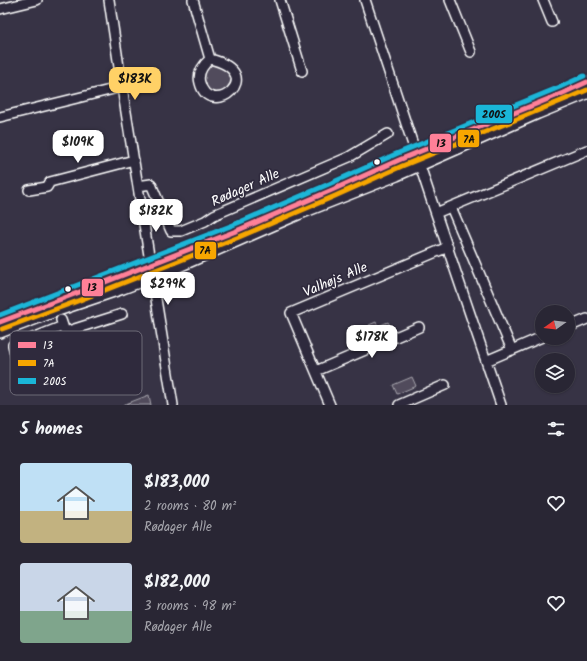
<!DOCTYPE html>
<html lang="en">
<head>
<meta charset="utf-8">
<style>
	:root { --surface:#292634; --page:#312e3c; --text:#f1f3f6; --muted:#a5a5ac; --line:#45434f; --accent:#ffd166 }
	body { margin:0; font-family:Kalam,sans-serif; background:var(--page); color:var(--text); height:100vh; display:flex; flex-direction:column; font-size:15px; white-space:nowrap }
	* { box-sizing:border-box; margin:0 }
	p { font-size:13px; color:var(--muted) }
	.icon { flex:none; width:22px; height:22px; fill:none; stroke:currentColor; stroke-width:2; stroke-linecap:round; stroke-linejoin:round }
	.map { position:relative; height:405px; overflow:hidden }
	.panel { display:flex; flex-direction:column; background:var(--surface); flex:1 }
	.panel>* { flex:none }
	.needle { width:26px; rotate:256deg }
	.controls { position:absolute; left:535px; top:305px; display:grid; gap:8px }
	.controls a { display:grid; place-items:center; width:40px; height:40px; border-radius:50%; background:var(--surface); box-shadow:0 1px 3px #0004,0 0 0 1px var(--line); font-size:20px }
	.price { position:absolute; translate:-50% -34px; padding:0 9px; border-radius:8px; background:#fff; color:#222; font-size:13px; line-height:26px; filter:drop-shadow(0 1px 2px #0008) }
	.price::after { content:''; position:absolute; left:50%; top:24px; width:12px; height:9px; margin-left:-6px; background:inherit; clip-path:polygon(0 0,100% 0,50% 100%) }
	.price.active { background:var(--accent); color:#111 }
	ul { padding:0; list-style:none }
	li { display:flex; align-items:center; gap:12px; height:100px; padding:0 20px }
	li span { display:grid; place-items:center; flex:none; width:112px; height:80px; border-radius:4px; color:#555 }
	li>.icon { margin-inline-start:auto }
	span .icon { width:48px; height:48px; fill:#fffc; stroke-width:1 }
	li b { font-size:17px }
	h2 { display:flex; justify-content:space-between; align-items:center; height:48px; padding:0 20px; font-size:17px }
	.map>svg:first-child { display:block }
	.green { fill:#514c5c; stroke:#a8a6ae }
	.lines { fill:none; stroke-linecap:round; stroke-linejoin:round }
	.minor-casing { stroke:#fff; stroke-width:12 }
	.minor { stroke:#2f2a3d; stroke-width:9 }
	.bus-1-casing { stroke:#2f2a3d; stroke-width:8 }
	.bus-2-casing { stroke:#2f2a3d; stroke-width:8 }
	.bus-3-casing { stroke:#2f2a3d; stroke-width:8 }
	.bus-1 { stroke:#ff8098; stroke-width:5 }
	.bus-2 { stroke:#f7a600; stroke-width:5 }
	.bus-3 { stroke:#1ab6d8; stroke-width:5 }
	.bus-dot { fill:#fff; stroke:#2f2a3d; stroke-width:1.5 }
	.labels { text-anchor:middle; stroke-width:3.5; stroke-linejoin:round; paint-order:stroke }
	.street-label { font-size:14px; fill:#fff; stroke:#2f2a3d }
	.key { fill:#2f2a3d; stroke:#6d6a77; stroke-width:1 }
	.key-label { font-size:11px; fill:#fff }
	.line-badge { stroke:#2f2a3d; stroke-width:1.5 }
	.pale-badge-label { font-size:11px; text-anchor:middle; font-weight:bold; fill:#111 }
</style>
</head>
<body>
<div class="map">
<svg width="587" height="405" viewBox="0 0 587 405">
	<rect width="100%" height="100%" fill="#373345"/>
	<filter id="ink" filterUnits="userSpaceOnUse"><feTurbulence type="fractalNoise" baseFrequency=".025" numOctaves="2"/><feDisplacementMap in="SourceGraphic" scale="8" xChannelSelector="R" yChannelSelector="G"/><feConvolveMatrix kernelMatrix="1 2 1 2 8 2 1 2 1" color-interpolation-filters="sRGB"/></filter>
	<g filter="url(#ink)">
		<!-- green -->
		<path class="green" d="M210,62L232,73L233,86L217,95L205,90L203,72Z
			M376,322L378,326L388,322L392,329L374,337L369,325Z
			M412,377L416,386L397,394L393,385Z
			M149,395L151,405H123Z"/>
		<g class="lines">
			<!-- minor casing -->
			<g class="minor-casing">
				<path id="minor" d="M109,0L122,87L173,405
					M193,0L210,59
					M280,0L302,71
					M365,0L431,199L501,405
					M450,0L471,52
					M543,0L552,22
					M0,9L37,0
					M210,59C270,74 210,121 200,83C197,73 203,65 210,59Z
					M0,117L122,87
					M138,186L151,184L171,231H181L205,221L214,215L349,157L388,134
					M29,190L47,187L50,182L134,160
					M451,207L512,350
					M436,213L587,150
					M61,320L65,332L122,314
					M0,322L72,295L173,255L236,231L332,190L399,160L563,93L587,82
					M568,327L587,319
					M0,333L58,311L123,289L170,271L298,215L397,176L538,114L587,94
					M13,345L20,374L37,371L33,338L63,326
					M486,361L542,337
					M316,371L419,327
					M330,405L291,313L448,247
					M399,405L445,385"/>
			</g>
			<!-- minor -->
			<use href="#minor" class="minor"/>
			<!-- bus-1 casing -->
			<g class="bus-1-casing">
				<path id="bus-1" d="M0,322L72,295L236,231L332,190L399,160L563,93L587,82"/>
			</g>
			<!-- bus-2 casing -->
			<g class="bus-2-casing">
				<path id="bus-2" d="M2,329L75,302L239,237L335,196L402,166L566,99L587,90"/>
			</g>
			<!-- bus-3 casing -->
			<g class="bus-3-casing">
				<path id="bus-3" d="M0,315L233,225L329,184L396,154L560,87L584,76"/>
			</g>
			<!-- bus-1 -->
			<use href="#bus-1" class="bus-1"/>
			<!-- bus-2 -->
			<use href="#bus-2" class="bus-2"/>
			<!-- bus-3 -->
			<use href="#bus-3" class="bus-3"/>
		</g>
	</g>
	<!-- markers -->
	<g class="bus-dot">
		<circle cx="377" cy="162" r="3.5"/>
		<circle cx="68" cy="289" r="3.5"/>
	</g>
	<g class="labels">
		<!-- street labels -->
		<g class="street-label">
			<text transform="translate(245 187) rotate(-24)" y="5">Rødager Alle</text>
			<text transform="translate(335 279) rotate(-23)" y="5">Valhøjs Alle</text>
		</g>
	</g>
	<!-- legend -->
	<rect x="10" y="331" width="132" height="64" rx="6" class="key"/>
	<rect x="18" y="342" width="18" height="6" fill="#ff8098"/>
	<rect x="18" y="360" width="18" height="6" fill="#f7a600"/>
	<rect x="18" y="378" width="18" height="6" fill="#1ab6d8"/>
	<g class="key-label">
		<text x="43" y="349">13</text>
		<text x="43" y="367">7A</text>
		<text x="43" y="385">200S</text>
	</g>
	<g class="line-badge">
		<rect x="475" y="104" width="38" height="20" rx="4" fill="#1ab6d8"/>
		<rect x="457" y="129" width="23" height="19" rx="4" fill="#f7a600"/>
		<rect x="429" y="133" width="23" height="20" rx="4" fill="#ff8098"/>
		<rect x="194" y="241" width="23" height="19" rx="4" fill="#f7a600"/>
		<rect x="81" y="278" width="23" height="19" rx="4" fill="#ff8098"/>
	</g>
	<g class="pale-badge-label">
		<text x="494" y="118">200S</text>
		<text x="469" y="143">7A</text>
		<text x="441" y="147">13</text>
		<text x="205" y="254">7A</text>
		<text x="92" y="291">13</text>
	</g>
</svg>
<div class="controls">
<a><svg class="needle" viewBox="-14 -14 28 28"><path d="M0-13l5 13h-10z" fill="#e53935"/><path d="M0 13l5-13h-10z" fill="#a5a5ac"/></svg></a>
<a><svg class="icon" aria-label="layers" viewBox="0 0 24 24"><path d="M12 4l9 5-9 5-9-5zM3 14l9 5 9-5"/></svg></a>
</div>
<b class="price active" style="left:135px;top:101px">$183K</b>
<b class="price" style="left:78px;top:164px">$109K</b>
<b class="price" style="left:156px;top:233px">$182K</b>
<b class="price" style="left:168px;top:306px">$299K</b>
<b class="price" style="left:372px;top:359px">$178K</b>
</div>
<section class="panel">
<h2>5 homes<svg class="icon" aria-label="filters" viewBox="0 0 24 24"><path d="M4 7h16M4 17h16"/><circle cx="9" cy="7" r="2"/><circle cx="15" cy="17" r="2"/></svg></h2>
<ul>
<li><span style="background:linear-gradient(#bfe0f5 60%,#c2b280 0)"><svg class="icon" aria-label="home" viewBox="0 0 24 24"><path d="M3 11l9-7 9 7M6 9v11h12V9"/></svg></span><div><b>$183,000</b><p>2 rooms · 80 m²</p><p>Rødager Alle</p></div><svg class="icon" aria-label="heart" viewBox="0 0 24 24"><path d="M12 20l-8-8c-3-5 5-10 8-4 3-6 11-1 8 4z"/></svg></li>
<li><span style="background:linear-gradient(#c9d6e8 60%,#7fa58c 0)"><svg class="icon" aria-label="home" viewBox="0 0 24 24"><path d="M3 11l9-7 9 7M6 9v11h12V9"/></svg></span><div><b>$182,000</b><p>3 rooms · 98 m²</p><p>Rødager Alle</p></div><svg class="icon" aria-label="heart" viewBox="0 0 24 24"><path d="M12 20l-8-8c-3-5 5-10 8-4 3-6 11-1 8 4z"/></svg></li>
</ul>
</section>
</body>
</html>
